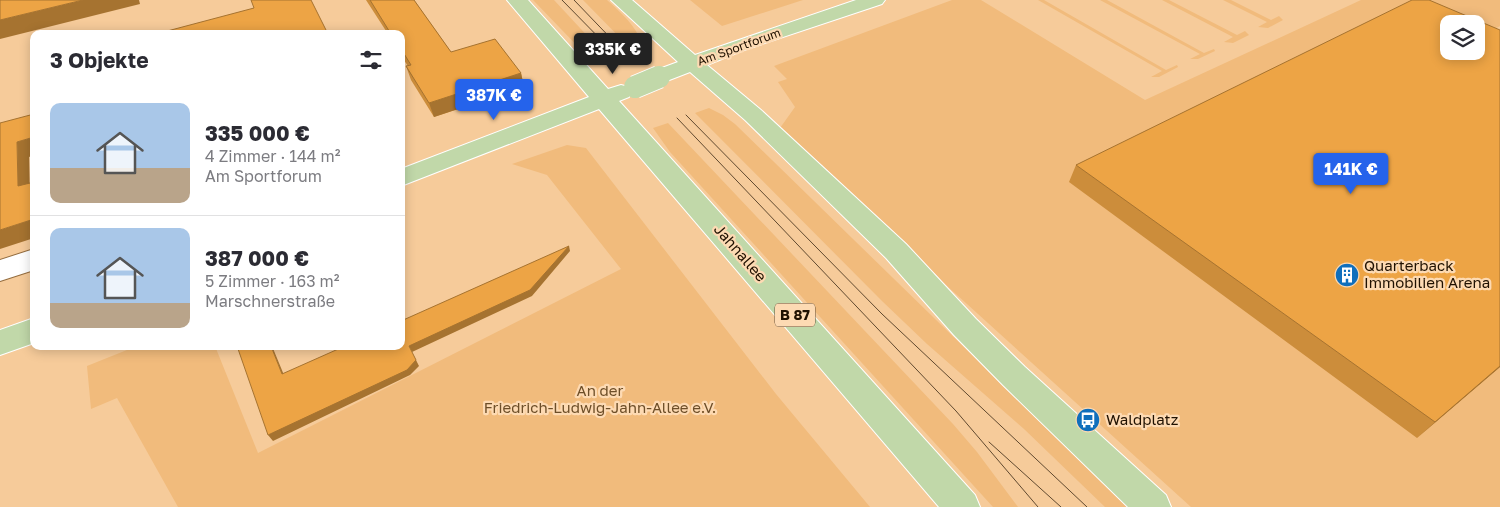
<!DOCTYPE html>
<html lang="de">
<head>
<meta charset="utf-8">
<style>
	:root { --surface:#fff; --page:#f2f2f3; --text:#2b2b33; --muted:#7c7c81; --line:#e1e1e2; --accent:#2563eb }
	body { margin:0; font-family:"Golos Text",sans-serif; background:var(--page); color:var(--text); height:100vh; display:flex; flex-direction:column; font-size:19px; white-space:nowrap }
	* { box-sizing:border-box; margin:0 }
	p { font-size:16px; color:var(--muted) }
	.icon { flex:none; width:28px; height:28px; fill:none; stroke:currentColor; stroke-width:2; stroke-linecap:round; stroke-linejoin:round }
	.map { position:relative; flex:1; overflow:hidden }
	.panel { position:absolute; left:30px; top:30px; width:375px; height:320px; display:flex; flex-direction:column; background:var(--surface); border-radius:10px; box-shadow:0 2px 12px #0003 }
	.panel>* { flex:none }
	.tools { position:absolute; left:1440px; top:15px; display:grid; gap:10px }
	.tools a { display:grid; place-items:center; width:45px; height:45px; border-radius:10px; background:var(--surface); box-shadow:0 2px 12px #0003; font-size:25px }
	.price { position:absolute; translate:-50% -42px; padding:0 11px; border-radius:5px; background:var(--accent); color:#fff; font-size:16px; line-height:32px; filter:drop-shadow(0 1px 2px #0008) }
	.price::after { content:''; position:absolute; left:50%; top:30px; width:15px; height:11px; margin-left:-8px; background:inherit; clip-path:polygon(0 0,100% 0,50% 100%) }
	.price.active { background:#222; color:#fff }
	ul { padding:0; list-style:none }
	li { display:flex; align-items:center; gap:15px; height:125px; padding:0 20px }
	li+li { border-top:1px solid var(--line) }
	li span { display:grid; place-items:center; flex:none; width:140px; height:100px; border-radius:10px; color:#555 }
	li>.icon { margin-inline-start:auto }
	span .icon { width:60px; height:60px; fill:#fffc; stroke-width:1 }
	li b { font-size:21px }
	h2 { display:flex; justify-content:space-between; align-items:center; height:60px; padding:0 20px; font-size:21px }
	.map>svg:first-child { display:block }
	.green { fill:#f1bb7c }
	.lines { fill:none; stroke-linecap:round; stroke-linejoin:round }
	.minor-casing { stroke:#946d3f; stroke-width:2 }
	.major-casing { stroke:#fff; stroke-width:2 }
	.minor { fill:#fff; fill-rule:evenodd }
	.major { fill:#c1d8a9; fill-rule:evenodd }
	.tram { stroke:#60492f; stroke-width:1 }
	.major-bridge-casing { stroke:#fff; stroke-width:24; stroke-linecap:butt }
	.major-bridge { stroke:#c1d8a9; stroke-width:22 }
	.wall { fill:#cc8d3b }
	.shaded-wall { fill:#a67330 }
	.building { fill:#eda445; stroke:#a67330; fill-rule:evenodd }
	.labels { text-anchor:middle; stroke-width:4.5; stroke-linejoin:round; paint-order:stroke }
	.far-street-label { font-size:12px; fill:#201101; stroke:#fddab3 }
	.shield { fill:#fddab3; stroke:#624d36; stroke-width:1 }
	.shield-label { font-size:14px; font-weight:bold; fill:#201101 }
	.street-label { font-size:15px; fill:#201101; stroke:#fddab3 }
	.poi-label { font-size:15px; fill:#201101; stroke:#fddab3; text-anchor:start }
	.park-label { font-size:15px; fill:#6d4e28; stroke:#fddab3 }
</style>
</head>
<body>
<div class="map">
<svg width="1500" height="507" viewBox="0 0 1500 507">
	<rect width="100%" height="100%" fill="#f6cb9a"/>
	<!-- green -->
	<path class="green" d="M533,0H554L606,56L593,60L587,56Z
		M583,0H607C621,13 636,25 642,44L630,48Z
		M690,0H803L722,26Z
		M952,0H981L1145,100L1361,0H1500V26L1476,39V24H1449L1410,12L1500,367V507H1191L946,285L913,251L780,128L795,107L778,82L787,79L774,66Z
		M1038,0H1044L1166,70L1177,65L1178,67L1159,77H1151L1162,71Z
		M1100,0H1107L1204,53L1214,49L1215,51L1198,59H1190L1200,54Z
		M1162,0H1169L1237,35L1245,31L1249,35L1233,43L1224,42L1233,37Z
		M1223,0H1231L1271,20L1279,16L1283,20L1268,28L1258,27L1267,22Z
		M709,108L723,115L735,124L1128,507H1105L1024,429L927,344L882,301L695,113Z
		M668,123L953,424L977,452L1018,507H993L670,152L653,128Z
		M567,145L586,148L776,394L870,507H178L117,398L91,409L87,366L137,346H215L258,453L621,269L547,175L512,164Z"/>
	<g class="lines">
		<!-- minor casing -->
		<g class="minor-casing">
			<path id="minor" d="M34,249V270L0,281V260Z"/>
		</g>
		<!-- major casing -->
		<g class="major-casing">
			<path id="major" d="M507,0H528L608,89L621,85L629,87L632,92L629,97L619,101L975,495L980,507H939L599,109L401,186V169L589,97Z
				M611,0H632L695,55L856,0H885L882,4L744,50L707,65L761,110L906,244L976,319L1025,367L1166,495L1171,507H1128L1003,385L954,335L886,258L745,120L690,72L659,84L651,82L648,77L651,72L678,62Z
				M34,318V343L0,355V330Z"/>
		</g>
		<!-- minor -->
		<use href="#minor" class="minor"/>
		<!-- major -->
		<use href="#major" class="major"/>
		<!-- tram -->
		<path class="tram" d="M562,0L614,53
			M574,0L623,51
			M686,115L882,314L1087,507
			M677,118L956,411L1038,507
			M989,442L1061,507"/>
		<!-- major-bridge casing -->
		<g class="major-bridge-casing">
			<path id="major-bridge" d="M635,87L659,77"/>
		</g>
		<!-- major-bridge -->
		<use href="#major-bridge" class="major-bridge"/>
	</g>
	<!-- wall -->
	<path class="wall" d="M366,0H414L451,52L521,73L524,87L434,117L411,80L406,66H408L401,56V34H388Z
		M1500,30V367L1417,438L1069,182L1076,165Z"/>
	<!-- shaded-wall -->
	<path class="shaded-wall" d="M83,0H139L140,4L0,39V20Z
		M521,73L524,87L434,117L429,103Z
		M34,137V155L29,157L30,201L18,186L17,142Z
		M34,219V238L0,249V230Z
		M569,246L570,251L532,296L412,352L409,346Z
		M271,346H272L286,380L282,374Z
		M416,360L419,366L410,375L273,441L268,435Z
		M1500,366V367L1417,438L1435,422Z"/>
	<!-- building -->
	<path class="building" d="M0,0H83L0,20Z
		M251,0H311L328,34H156L254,8Z
		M370,0H414L451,52L495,39L521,73L429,103L406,66L411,65L401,49V34H391Z
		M1412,0H1429L1500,30V366L1435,422L1076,165ZM1449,24H1476V51H1449Z
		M34,114V137L17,142L18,186L34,182V219L0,230V123Z
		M569,246L530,290L409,346L416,360L407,370L268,435L237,346H271L282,374L345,346H401V321Z"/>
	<!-- icons -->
	<defs>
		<g id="building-disc" transform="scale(1.25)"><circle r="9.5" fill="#106fbc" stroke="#fddab3"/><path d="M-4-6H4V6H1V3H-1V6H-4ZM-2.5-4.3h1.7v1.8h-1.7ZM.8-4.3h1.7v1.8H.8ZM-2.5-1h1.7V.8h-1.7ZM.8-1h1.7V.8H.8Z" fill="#fff"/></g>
		<g id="bus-disc" transform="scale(1.25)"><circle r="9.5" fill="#106fbc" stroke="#fddab3"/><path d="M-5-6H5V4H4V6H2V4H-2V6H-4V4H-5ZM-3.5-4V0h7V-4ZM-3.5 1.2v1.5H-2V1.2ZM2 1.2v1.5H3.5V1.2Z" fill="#fff"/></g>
	</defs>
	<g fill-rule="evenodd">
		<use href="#building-disc" x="1347" y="275"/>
		<use href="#bus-disc" x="1088" y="420"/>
	</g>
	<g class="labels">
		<!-- far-street labels -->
		<g class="far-street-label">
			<text transform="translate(739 47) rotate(-20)" y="4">Am Sportforum</text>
		</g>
		<!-- shield labels -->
		<rect class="shield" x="775" y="303.5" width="40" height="23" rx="4"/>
		<g class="shield-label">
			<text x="795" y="320">B 87</text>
		</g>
		<!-- street labels -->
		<g class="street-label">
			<text transform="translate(740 253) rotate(49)" y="5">Jahnallee</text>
		</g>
		<!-- poi labels -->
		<g class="poi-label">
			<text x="1364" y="271">Quarterback<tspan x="1364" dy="17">Immobilien Arena</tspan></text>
			<text x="1106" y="425">Waldplatz</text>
		</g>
		<!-- park labels -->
		<g class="park-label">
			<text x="600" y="396">An der<tspan x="600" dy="17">Friedrich-Ludwig-Jahn-Allee e.V.</tspan></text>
		</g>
	</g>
</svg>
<div class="tools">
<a><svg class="icon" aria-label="layers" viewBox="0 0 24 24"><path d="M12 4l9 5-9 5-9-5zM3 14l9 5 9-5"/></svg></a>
</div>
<b class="price active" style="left:613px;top:75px">335K €</b>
<b class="price" style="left:494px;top:121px">387K €</b>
<b class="price" style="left:1351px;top:195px">141K €</b>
<section class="panel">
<h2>3 Objekte<svg class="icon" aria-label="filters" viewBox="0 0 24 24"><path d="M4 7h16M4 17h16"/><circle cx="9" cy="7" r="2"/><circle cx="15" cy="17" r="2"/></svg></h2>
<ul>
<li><span style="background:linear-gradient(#a9c7e8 65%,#b9a48a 0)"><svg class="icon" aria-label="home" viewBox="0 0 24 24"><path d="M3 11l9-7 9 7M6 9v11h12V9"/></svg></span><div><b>335 000 €</b><p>4 Zimmer · 144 m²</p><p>Am Sportforum</p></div></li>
<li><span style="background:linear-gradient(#a9c7e8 75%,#b9a48a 0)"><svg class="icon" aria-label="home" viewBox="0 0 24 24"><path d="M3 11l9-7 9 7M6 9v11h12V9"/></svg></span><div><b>387 000 €</b><p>5 Zimmer · 163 m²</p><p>Marschnerstraße</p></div></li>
</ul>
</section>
</div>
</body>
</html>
